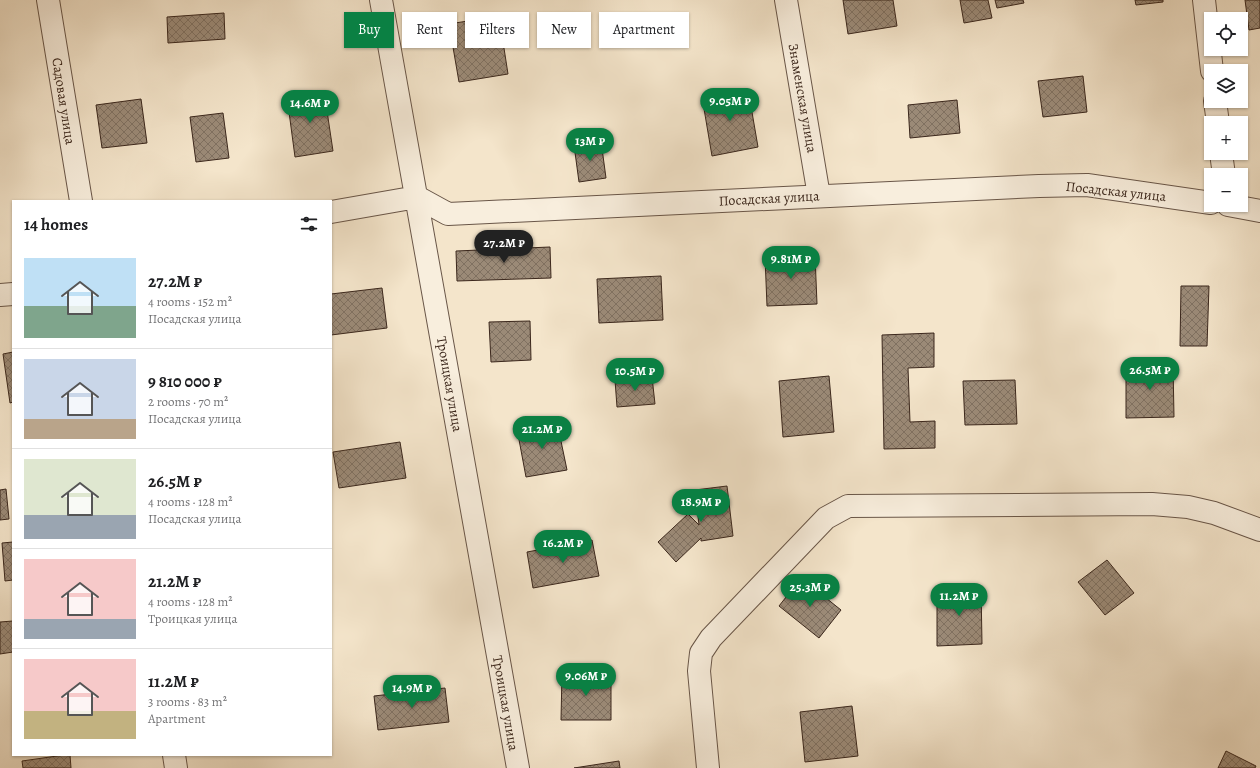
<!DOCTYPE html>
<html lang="en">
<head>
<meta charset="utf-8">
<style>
	:root { --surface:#fff; --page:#f6f6f6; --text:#202124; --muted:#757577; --line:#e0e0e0; --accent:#0b8043 }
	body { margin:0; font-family:Alegreya,serif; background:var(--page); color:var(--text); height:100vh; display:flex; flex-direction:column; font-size:15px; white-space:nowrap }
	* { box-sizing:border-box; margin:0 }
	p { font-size:13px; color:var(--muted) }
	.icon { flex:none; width:22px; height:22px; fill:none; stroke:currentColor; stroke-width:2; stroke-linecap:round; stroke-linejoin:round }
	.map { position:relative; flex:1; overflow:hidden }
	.side { position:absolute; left:12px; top:200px; width:320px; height:556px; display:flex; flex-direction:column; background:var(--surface); border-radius:0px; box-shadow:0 1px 3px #0004 }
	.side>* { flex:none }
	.banner { position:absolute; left:344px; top:12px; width:380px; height:36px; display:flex; gap:8px }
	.controls { position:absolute; left:1204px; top:12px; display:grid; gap:8px }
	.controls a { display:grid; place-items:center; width:44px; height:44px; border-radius:0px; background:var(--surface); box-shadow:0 1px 3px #0004; font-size:20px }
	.price { position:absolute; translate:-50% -34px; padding:0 9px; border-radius:14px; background:var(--accent); color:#fff; font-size:13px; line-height:26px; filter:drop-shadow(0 1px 2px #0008) }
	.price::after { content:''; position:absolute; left:50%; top:24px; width:12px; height:9px; margin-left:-6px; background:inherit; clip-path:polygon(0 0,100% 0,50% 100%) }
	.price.selected { background:#222; color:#fff }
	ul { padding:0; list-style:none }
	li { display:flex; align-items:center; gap:12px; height:100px; padding:0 12px }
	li+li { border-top:1px solid var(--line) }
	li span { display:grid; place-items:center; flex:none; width:112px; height:80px; border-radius:0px; color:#555 }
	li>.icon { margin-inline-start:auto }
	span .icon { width:48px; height:48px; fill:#fffc; stroke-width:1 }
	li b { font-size:17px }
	h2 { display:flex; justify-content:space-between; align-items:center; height:48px; padding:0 12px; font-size:17px }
	.tag { padding:0 14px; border-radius:0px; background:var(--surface); box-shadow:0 1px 3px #0004; font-size:14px; line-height:36px }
	.tag.selected { background:var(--accent); color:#fff }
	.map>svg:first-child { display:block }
	.building { fill:url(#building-cross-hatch); stroke:#3b271c }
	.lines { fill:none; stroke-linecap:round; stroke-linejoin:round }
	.minor-casing { stroke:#695648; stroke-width:24 }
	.minor { stroke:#f8eedd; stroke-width:22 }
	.labels { text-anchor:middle; stroke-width:3; stroke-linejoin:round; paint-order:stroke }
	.street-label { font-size:14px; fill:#3b271c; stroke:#f8eedd }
</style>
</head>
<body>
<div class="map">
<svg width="1260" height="768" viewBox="0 0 1260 768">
	<defs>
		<pattern id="building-cross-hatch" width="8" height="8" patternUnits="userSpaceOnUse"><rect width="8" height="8" fill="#9b8a77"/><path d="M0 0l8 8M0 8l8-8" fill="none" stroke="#807161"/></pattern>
	</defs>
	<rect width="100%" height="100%" fill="#f4e5cb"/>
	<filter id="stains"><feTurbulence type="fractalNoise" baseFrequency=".005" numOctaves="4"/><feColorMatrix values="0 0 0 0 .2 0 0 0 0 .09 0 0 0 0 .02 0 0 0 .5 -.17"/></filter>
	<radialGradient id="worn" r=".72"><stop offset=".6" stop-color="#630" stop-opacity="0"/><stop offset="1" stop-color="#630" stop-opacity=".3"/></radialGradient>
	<!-- building -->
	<path class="building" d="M843,0H893L897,26L848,34Z
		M960,0H988L992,18L964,23Z
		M995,0H1023L1024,3L997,8Z
		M1135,0H1163V2L1136,5Z
		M1245,0H1260V28L1249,30Z
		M224,13L225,39L168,43L167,17Z
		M499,16L508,74L459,82L449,24Z
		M1083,76L1087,112L1043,117L1038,81Z
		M748,89L758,147L712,156L702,97Z
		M324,91L333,151L295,157L287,97Z
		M141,99L147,143L102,148L96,105Z
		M957,100L960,133L910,138L908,105Z
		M223,113L229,158L196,162L190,117Z
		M601,141L606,178L579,182L574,145Z
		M550,247L551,278L457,281L456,251Z
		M815,255L817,304L767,306L765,257Z
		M661,276L663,320L599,323L597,279Z
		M1181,286H1209L1207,346H1180Z
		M382,288L387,328L331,335V294Z
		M530,321L531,360L491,362L489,322Z
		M934,333V367L908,368L910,422L935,421V448L884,449L882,335Z
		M13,352V402L10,403L3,354Z
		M1126,365H1173L1174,417L1126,418Z
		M829,376L834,432L783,437L779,381Z
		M652,377L655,404L617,407L615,380Z
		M1015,380L1017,424L965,425L963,381Z
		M557,422L567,470L526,477L517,429Z
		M400,442L406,478L339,488L333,452Z
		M727,486L733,536L701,541V538L676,562L658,542L688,514L699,525L695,490Z
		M6,489L9,519L0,520V490Z
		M592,540L599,576L533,588L527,552Z
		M13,542V580L5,581L2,543Z
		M1107,560L1134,593L1105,615L1078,582Z
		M801,578L841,610L819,638L779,606Z
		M981,587L982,644L937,646V589Z
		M13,621V652L0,654V622Z
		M562,673H611V720H561Z
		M445,688L449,722L378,730L374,696Z
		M852,706L858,756L805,762L800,712Z
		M1226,751L1256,766L1255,768H1218Z
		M64,755H70L71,768H23L22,761Z
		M619,761L620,768H574Z"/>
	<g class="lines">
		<!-- minor casing -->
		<g class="minor-casing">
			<path id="minor" d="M48,0L81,201
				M381,0L518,768
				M786,0L819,196
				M1204,0L1212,71
				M1215,101L1218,123
				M1221,153L1224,175
				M1228,205L1260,211
				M331,212L417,197L448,214L1039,186L1087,185L1211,203
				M0,295L13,294
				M174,755L176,768
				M708,768L699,671L701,653L711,638L826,518L848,506L1152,504L1188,507L1214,513L1260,530"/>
		</g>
		<!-- minor -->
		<use href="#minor" class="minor"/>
	</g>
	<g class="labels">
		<!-- street labels -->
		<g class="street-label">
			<text transform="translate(803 98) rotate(80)" y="5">Знаменская улица</text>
			<text transform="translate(64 101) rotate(81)" y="5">Садовая улица</text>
			<text transform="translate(1116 191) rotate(6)" y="5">Посадская улица</text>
			<text transform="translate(769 198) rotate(-3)" y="5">Посадская улица</text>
			<text transform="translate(450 384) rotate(80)" y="5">Троицкая улица</text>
			<text transform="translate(506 703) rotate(80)" y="5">Троицкая улица</text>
		</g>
	</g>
	<rect width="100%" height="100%" filter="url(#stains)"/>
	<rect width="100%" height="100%" fill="url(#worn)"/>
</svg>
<div class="controls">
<a><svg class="icon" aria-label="locate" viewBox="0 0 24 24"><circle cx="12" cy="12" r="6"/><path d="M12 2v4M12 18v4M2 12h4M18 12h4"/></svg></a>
<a><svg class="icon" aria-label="layers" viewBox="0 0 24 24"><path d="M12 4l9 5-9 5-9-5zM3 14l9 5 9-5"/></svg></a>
<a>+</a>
<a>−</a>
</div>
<b class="price" style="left:730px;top:122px">9.05M ₽</b>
<b class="price" style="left:310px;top:124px">14.6M ₽</b>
<b class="price" style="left:590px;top:162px">13M ₽</b>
<b class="price selected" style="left:504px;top:264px">27.2M ₽</b>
<b class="price" style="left:791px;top:280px">9.81M ₽</b>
<b class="price" style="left:1150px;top:391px">26.5M ₽</b>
<b class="price" style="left:635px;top:392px">10.5M ₽</b>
<b class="price" style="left:542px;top:450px">21.2M ₽</b>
<b class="price" style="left:701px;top:523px">18.9M ₽</b>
<b class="price" style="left:563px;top:564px">16.2M ₽</b>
<b class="price" style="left:810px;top:608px">25.3M ₽</b>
<b class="price" style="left:959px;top:617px">11.2M ₽</b>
<b class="price" style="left:586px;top:697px">9.06M ₽</b>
<b class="price" style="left:412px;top:709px">14.9M ₽</b>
<div class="banner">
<a class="tag selected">Buy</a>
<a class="tag">Rent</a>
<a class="tag">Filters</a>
<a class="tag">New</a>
<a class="tag">Apartment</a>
</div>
<section class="side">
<h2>14 homes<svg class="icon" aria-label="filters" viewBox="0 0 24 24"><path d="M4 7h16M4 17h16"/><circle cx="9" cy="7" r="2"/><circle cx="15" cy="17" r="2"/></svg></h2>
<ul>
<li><span style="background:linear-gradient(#bfe0f5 60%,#7fa58c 0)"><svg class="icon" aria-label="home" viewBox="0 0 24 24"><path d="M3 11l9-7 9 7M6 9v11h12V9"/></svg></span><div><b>27.2M ₽</b><p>4 rooms · 152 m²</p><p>Посадская улица</p></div></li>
<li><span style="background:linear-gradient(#c9d6e8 75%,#b9a48a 0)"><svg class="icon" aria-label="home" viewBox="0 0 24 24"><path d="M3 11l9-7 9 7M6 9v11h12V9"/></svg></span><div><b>9 810 000 ₽</b><p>2 rooms · 70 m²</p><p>Посадская улица</p></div></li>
<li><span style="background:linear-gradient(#dfe7d0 70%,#9aa5b1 0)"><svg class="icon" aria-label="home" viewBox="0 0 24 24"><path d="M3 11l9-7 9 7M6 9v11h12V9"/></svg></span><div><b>26.5M ₽</b><p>4 rooms · 128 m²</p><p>Посадская улица</p></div></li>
<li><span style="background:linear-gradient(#f6c9c9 75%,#9aa5b1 0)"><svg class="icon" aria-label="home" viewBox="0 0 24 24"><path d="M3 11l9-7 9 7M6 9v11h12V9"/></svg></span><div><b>21.2M ₽</b><p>4 rooms · 128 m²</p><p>Троицкая улица</p></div></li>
<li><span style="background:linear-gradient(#f6c9c9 65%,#c2b280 0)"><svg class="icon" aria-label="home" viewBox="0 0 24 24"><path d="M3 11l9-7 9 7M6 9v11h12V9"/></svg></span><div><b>11.2M ₽</b><p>3 rooms · 83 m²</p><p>Apartment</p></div></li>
</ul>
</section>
</div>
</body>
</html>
